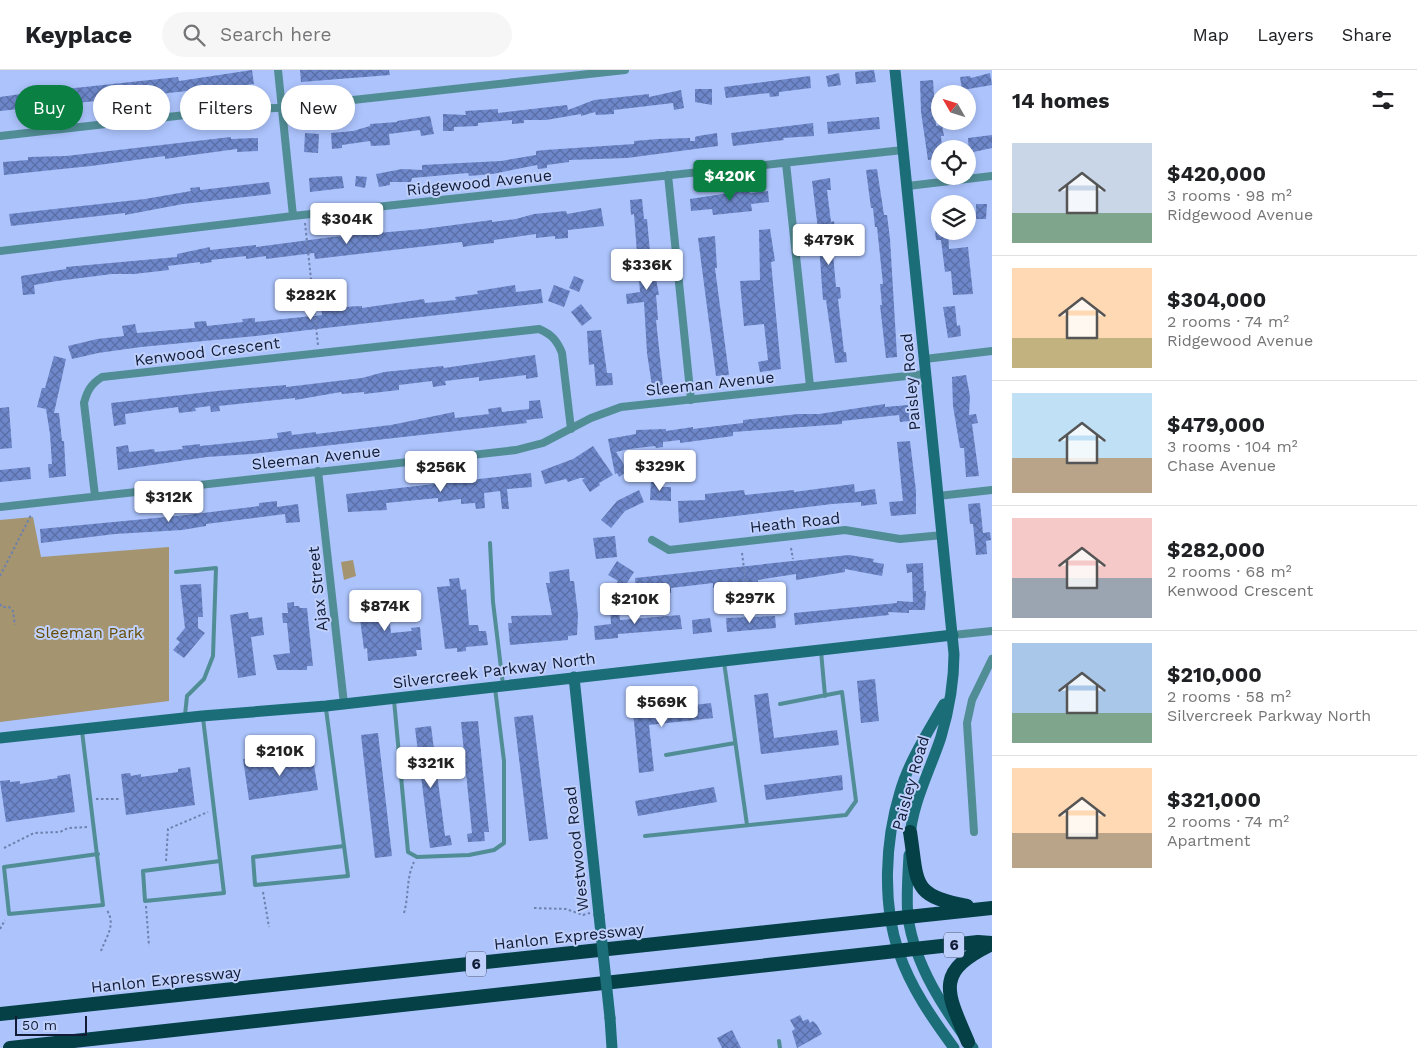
<!DOCTYPE html>
<html lang="en">
<head>
<meta charset="utf-8">
<style>
	:root { --surface:#fff; --page:#f6f6f6; --text:#202124; --muted:#757577; --line:#e0e0e0; --accent:#0b8043 }
	body { margin:0; font-family:"Work Sans",sans-serif; background:var(--page); color:var(--text); height:100vh; display:flex; flex-direction:column; font-size:19px; white-space:nowrap }
	* { box-sizing:border-box; margin:0 }
	p { font-size:16px; color:var(--muted) }
	.icon { flex:none; width:28px; height:28px; fill:none; stroke:currentColor; stroke-width:2; stroke-linecap:round; stroke-linejoin:round }
	.map { position:relative; flex:1; overflow:hidden }
	.drawer { display:flex; flex-direction:column; background:var(--surface); width:425px }
	.drawer>* { flex:none }
	.guide { position:absolute; left:15px; top:15px; width:475px; height:45px; display:flex; gap:10px }
	.needle { width:32px; rotate:309deg }
	.controls { position:absolute; left:931px; top:15px; display:grid; gap:10px }
	.controls a { display:grid; place-items:center; width:45px; height:45px; border-radius:50%; background:var(--surface); box-shadow:0 2px 8px #0003; font-size:25px }
	.scale { position:absolute; left:15px; bottom:12px; width:72px; box-sizing:border-box; padding-left:5px; border:2px solid #121c36; border-top:0; font-size:14px; line-height:18px; white-space:nowrap; color:#121c36; -webkit-text-stroke:4px #bfd0fc; paint-order:stroke }
	.price { position:absolute; translate:-50% -42px; padding:0 11px; border-radius:5px; background:#fff; color:#222; font-size:16px; line-height:32px; filter:drop-shadow(0 1px 2px #0008) }
	.price::after { content:''; position:absolute; left:50%; top:30px; width:15px; height:11px; margin-left:-8px; background:inherit; clip-path:polygon(0 0,100% 0,50% 100%) }
	.price.on { background:var(--accent); color:#fff }
	ul { padding:0; list-style:none }
	li { display:flex; align-items:center; gap:15px; height:125px; padding:0 20px }
	li+li { border-top:1px solid var(--line) }
	li span { display:grid; place-items:center; flex:none; width:140px; height:100px; border-radius:0px; color:#555 }
	li>.icon { margin-inline-start:auto }
	span .icon { width:60px; height:60px; fill:#fffc; stroke-width:1 }
	li b { font-size:21px }
	h2 { display:flex; justify-content:space-between; align-items:center; height:60px; padding:0 20px; font-size:21px }
	.tag { padding:0 18px; border-radius:22px; background:var(--surface); box-shadow:0 2px 8px #0003; font-size:18px; line-height:45px }
	.tag.on { background:var(--accent); color:#fff }
	header { display:flex; align-items:center; gap:30px; box-sizing:border-box; height:70px; padding:0 25px; background:var(--surface); border-bottom:1px solid var(--line) }
	header strong { font-size:24px }
	nav { display:flex; gap:28px; margin-inline-start:auto; font-size:18px }
	.search { width:350px; height:45px; background:var(--page); display:flex; align-items:center; gap:12px; box-sizing:border-box; padding:0 18px; border-radius:28px; color:var(--muted); font-size:19px }
	main { display:flex; flex:1; min-height:0 }
	.map>svg:first-child { display:block }
	.green { fill:#a4946f }
	.building { fill:url(#building-cross-hatch) }
	.lines { fill:none; stroke-linecap:round; stroke-linejoin:round }
	.path { stroke:#6e80ad; stroke-width:2; stroke-dasharray:2.5 2.5; stroke-linecap:butt }
	.lane { stroke:#518d95; stroke-width:4 }
	.street { stroke:#518d95; stroke-width:8 }
	.secondary { stroke:#1b6e78; stroke-width:11 }
	.highway { stroke:#054047; stroke-width:14 }
	.secondary-bridge { stroke:#1b6e78; stroke-width:11 }
	.labels { text-anchor:middle; stroke-width:4; stroke-linejoin:round; paint-order:stroke }
	.shield { fill:#bfd0fc; stroke:#465271; stroke-width:1 }
	.shield-label { font-size:15px; font-weight:bold; fill:#121c36 }
	.street-label { font-size:16px; fill:#121c36; stroke:#bfd0fc }
	.park-label { font-size:16px; fill:#664d01; stroke:#bfd0fc }
</style>
</head>
<body>
<header>
<strong>Keyplace</strong>
<div class="search"><svg class="icon" aria-label="search" viewBox="0 0 24 24"><circle cx="10" cy="10" r="6"/><path d="M15 15l6 6"/></svg>Search here</div>
<nav><a>Map</a><a>Layers</a><a>Share</a></nav>
</header>
<main>
<div class="map">
<svg width="992" height="978" viewBox="0 0 992 978">
	<defs>
		<pattern id="building-cross-hatch" width="8" height="8" patternUnits="userSpaceOnUse" patternTransform="scale(1.25)"><rect width="8" height="8" fill="#6d87ca"/><path d="M0 0l8 8M0 8l8-8" fill="none" stroke="#586ea5"/></pattern>
	</defs>
	<rect width="100%" height="100%" fill="#acc3fc"/>
	<!-- green -->
	<path class="green" d="M33,447L41,487L169,477V631L0,652V450Z
		M353,490L356,506L344,510L341,492Z"/>
	<!-- building -->
	<path class="building" d="M252,0L254,14L187,23V21L77,33L18,36L19,39L0,41V27L28,23L56,24V20L178,7L179,11Z
		M300,0H389L390,5L301,12Z
		M874,0L876,12L856,14L855,2Z
		M839,3L841,15L828,17L826,6Z
		M990,3L992,15L962,20L960,7L970,6L971,8Z
		M810,6L811,18L779,22V26L770,27L769,23L726,28L724,17Z
		M933,10L936,56L942,55L944,66H941L942,79H940V88L928,90L921,42L920,11Z
		M695,19H712V35L695,32Z
		M681,20L684,38L674,40L673,33L614,40V44L596,45L595,42L581,46V44L546,50H524V53L512,54V50L478,53V56L454,57V61H443V44L466,45L465,41L498,39V43L567,35L568,40L594,30L649,24V27Z
		M430,46L434,64L421,66L420,60L389,64L390,75L371,76L370,71L342,75V78L332,79L331,63L353,61L370,56V54L397,52V51Z
		M879,47L880,59L828,64L827,52Z
		M813,53L814,66L783,68L784,70L733,76L731,63Z
		M305,63L319,64L318,83L304,82Z
		M717,63L718,76L627,88L569,90V92L547,95V98L538,99L537,95L492,104L469,106L468,103L412,108L411,112H390V115L379,117L376,104L402,99L422,100V95L501,91L536,85V81L545,80L634,74V71L658,69L690,68V71H695V67L698,66Z
		M992,65V78L969,83L968,68Z
		M231,67V69L258,68V81L237,82V79L185,86L165,89V86L91,96L4,105L3,92L28,90V87L66,86Z
		M877,99L884,145H887L890,169L896,269L897,287L886,288L880,235H882L880,214H883L877,157H875L873,138H871L866,100Z
		M342,106L344,118L310,122L309,108Z
		M356,106L367,107L365,118L355,116Z
		M830,108L831,120H827L831,152L834,151L835,162H831L836,217H840L841,228L838,229L844,282H846L847,292L835,293L826,230H823L819,175H820L812,111Z
		M269,112L271,124L183,134L125,145V143L11,156L9,144L145,129L191,121L190,118L200,117V120Z
		M749,120L750,123L768,121L769,132L751,134L752,141L713,145L712,139L691,141L690,129Z
		M642,129L644,149H647L651,193L653,192L659,225H656L658,250H656L663,315L652,316L647,283L644,232L627,234L626,224L640,222L634,144L631,145L630,130Z
		M976,134H987L986,149H976Z
		M601,138L604,156L568,160V168L555,169V166L536,168V164L494,170V173L475,175L463,177L462,172L315,189L314,183L266,189V186L246,189V186L211,190L212,192L200,194V192L168,196L169,200L134,204H112L57,211L34,215L35,224L23,225L21,206L66,199V197L177,187V184L210,177V180L256,175V177L332,167L423,159L492,150V152L516,149L534,144L566,141L567,144Z
		M770,159L775,191L771,192L781,299L760,302L758,292L768,290L764,254L744,256L740,211L760,210L759,160Z
		M935,161H948L949,179L968,177L973,224L953,225L951,201L945,202L941,170H936Z
		M715,166L717,198H715L729,305L716,306L698,168Z
		M624,195L625,202L614,204L613,197Z
		M574,206L584,210L579,222L569,218Z
		M515,215L516,222L541,219L543,233L256,266L141,277L98,283L72,289L68,276L97,269L124,266L122,256L135,254L137,263L195,258L194,252L206,251L207,256L243,252L242,249L255,248V252L322,245L321,238L362,236V238L424,229L425,233L456,230L455,227L478,224L477,221Z
		M554,215L570,221L564,237L548,231Z
		M581,234L592,248L582,256L571,242Z
		M955,236L957,256L960,255L961,266L948,268L943,237Z
		M601,260L607,303H612L613,315L596,316L594,294L589,295L587,261Z
		M535,285L538,307L526,309V305L479,311V307L445,311L446,315L433,317L432,311L399,315V320L364,324V322L342,324L341,322L295,330V328L219,336L220,341L211,342L210,336L195,338L196,341L179,343L178,337L125,344L126,354L114,356L111,333L217,321L286,315V317L362,308L384,302L443,296L444,298Z
		M54,286L66,289L54,343H59L62,371H64L66,406L49,408L48,394H52L50,364L46,339L37,337L42,318H45Z
		M966,305L970,326L969,345L976,344L978,353L972,354L979,406L966,407L964,378H960L953,336L952,307Z
		M540,330L543,348L526,350L527,353L251,384L207,387L118,400L116,377L128,375L129,382L154,379L155,382L183,379L182,376L200,374V376L278,368L277,363L291,361L292,365L316,362V364L391,355L454,342L455,348L489,344L488,339L501,337L502,342L529,339V331Z
		M885,334V337L908,335L910,351L900,352L899,345L842,351V354L829,355L733,362V366L680,373V370L663,372V377L656,378L655,376L629,379L616,382L628,401L619,407L617,403L615,404L608,369L636,364V360L666,359V361L693,357V359L743,353V350L798,344H819Z
		M9,337L12,378L0,379V338Z
		M910,371L916,421V444L891,446L889,432L903,431L897,372Z
		M593,376L613,405L599,413L600,415L590,422L582,410L585,408H580L568,412L566,409L545,414L541,401L573,389Z
		M30,397L31,409L0,412V400Z
		M531,403L532,417L507,419L509,439H502L500,421L484,423L485,438L476,439L475,433L461,434V429L438,432V428L386,433L387,440L348,442L346,424Z
		M651,411L662,412V417H671V431L650,430Z
		M854,414L855,422L875,419L877,434L861,436V432L832,434L679,453L678,431L705,430V424L744,420L745,425L794,420V422Z
		M639,420L644,432L625,441L611,458L601,450L617,431Z
		M277,431V437L298,434L300,452L286,453L285,444L206,454V456L182,460L115,464L41,473L40,459L187,445L259,436V433Z
		M980,433L983,463L990,462L991,470L986,471L987,484L976,485L973,454H970L968,434Z
		M615,466L617,487L596,489L593,468Z
		M849,485L874,489L873,492L884,494L882,506L845,499V502L796,510V504L758,510V514L713,518V513L671,518V523H662L661,519L636,521L635,508Z
		M617,491L634,502L621,522L614,517L618,511L608,505Z
		M923,493L924,521H926L925,540H909V543L888,542L889,545L795,555L794,543L897,533V531L913,532L912,502L907,503L906,494Z
		M569,499L570,511H574L578,545L577,565L568,566V570L510,575L508,553H512L511,546L552,545L546,513H550L549,502Z
		M459,508L461,520L466,519L469,555H478L479,561H486L488,575L466,577V581L457,582V578L445,579L437,517L450,516L449,509Z
		M201,514L203,547H198V558L205,563L184,588L173,580L180,572L176,569L185,558L180,515Z
		M373,522L374,529L387,527L391,563L412,561L411,558L420,557L422,580H416L417,586L368,591L367,578L364,579L358,534H364L365,523Z
		M294,532V536H299L300,538H307L313,596H307V600H277L273,585L290,583L287,553H283L282,543H288L287,533Z
		M618,535L620,550L680,545L682,559L618,564V568L595,570L594,556L611,554L610,536Z
		M248,542L249,549L262,547L264,565L251,567L256,605L238,608L230,545Z
		M775,546L776,558L727,562L726,548Z
		M710,548L712,562L693,564L692,550Z
		M875,609L879,651L861,653L857,611Z
		M768,623L774,668L837,660L839,675L761,684L754,625Z
		M711,633L713,648L649,655L654,701L639,703L633,642Z
		M533,645L548,769L529,771L514,647Z
		M478,651L489,762H484L485,771L468,772L467,764L472,763L461,652Z
		M431,656L445,766L450,765L452,775L430,778L415,658Z
		M378,663L392,786L375,788L361,665Z
		M312,682L318,720L249,730L243,689L253,688V691L263,689V692L301,687L300,684Z
		M190,697L195,735L126,745L121,704L130,703L131,706L141,704V707L178,702V699Z
		M70,704L75,742L6,752L0,711L10,710V712L20,711V714L58,708L57,706Z
		M842,705L843,720L766,730L764,715Z
		M714,717L717,732L638,746L635,731Z
		M800,945L803,951L808,949L810,953L813,951L817,955L822,964L797,978L792,961L795,959L790,950Z
		M732,960L741,978H722L717,968Z"/>
	<g class="lines">
		<!-- path -->
		<path class="path" d="M305,153L318,275
			M791,478L793,489
			M742,483L746,514
			M0,506L31,445
			M0,534L2,537H9L13,541L15,555
			M96,729H120
			M4,778L34,763L60,762L68,758L87,757
			M166,791L168,759L208,742
			M263,822L269,857
			M146,836L149,876
			M534,838L566,839L583,845L590,843
			M404,843C409,826 406,808 414,792
			M0,859L5,850
			M101,881C106,867 117,854 106,839"/>
		<!-- lane -->
		<path class="lane" d="M490,473L493,532L503,615
			M176,502L216,498L213,586L204,609L187,626L185,645
			M821,581L825,626
			M724,592L747,755
			M394,630L408,782L417,787L469,785L494,780L504,773V691L495,618
			M326,639L328,654L348,806L255,815L253,787L344,776
			M203,648L224,823L145,831L143,801L220,791
			M82,661L103,835L9,844L4,797L98,784
			M666,685L735,673
			M645,766L846,745L856,731L842,622L780,634
			M779,971L780,978"/>
		<!-- street -->
		<path class="street" d="M278,0L293,146
			M0,66L203,43L289,37L625,0
			M786,93L810,316
			M668,105L691,330
			M908,116L992,106
			M0,181L293,146L903,80
			M925,289L992,281
			M318,401L344,634
			M95,426L84,333C87,321 91,314 102,307L539,259C551,264 557,270 562,283L571,359
			M938,426L992,420
			M0,437L516,380L543,373L591,348L621,337L925,304
			M652,470L669,480L845,460L900,469L943,465
			M953,565L992,561
			M974,762L967,653L972,630L992,589"/>
		<!-- secondary -->
		<path class="secondary" d="M895,0L954,584C954,612 949,640 941,667C931,698 911,736 910,769
			M574,607L599,845
			M944,634C928,662 909,691 900,722C885,771 882,834 899,883C911,918 932,948 954,978
			M0,668L202,646L326,636L953,565
			M909,785C908,805 906,827 908,847C915,896 944,939 973,978
			M610,948L612,978"/>
		<!-- highway -->
		<path class="highway" d="M910,762C918,812 910,826 967,836
			M0,944L992,838
			M968,972C946,921 934,902 992,874
			M10,978L978,872L992,873"/>
		<!-- secondary-bridge -->
		<path class="secondary-bridge" d="M599,845L610,948"/>
	</g>
	<g class="labels">
		<!-- shield labels -->
		<g class="shield">
			<rect x="944" y="862.5" width="20" height="25" rx="4"/>
			<rect x="466" y="881.5" width="20" height="25" rx="4"/>
		</g>
		<g class="shield-label">
			<text x="954" y="880">6</text>
			<text x="476" y="899">6</text>
		</g>
		<!-- street labels -->
		<g class="street-label">
			<text transform="translate(479 112) rotate(-6)" y="6">Ridgewood Avenue</text>
			<text transform="translate(207 281) rotate(-7)" y="6">Kenwood Crescent</text>
			<text transform="translate(910 312) rotate(-95)" y="6">Paisley Road</text>
			<text transform="translate(710 313) rotate(-6)" y="6">Sleeman Avenue</text>
			<text transform="translate(316 387) rotate(-6)" y="6">Sleeman Avenue</text>
			<text transform="translate(795 452) rotate(-6)" y="6">Heath Road</text>
			<text transform="translate(317 519) rotate(-96)" y="6">Ajax Street</text>
			<text transform="translate(494 600) rotate(-7)" y="6">Silvercreek Parkway North</text>
			<text transform="translate(910 713) rotate(-74)" y="6">Paisley Road</text>
			<text transform="translate(576 779) rotate(-96)" y="6">Westwood Road</text>
			<text transform="translate(569 866) rotate(-6)" y="6">Hanlon Expressway</text>
			<text transform="translate(166 909) rotate(-6)" y="6">Hanlon Expressway</text>
		</g>
		<!-- park labels -->
		<g class="park-label">
			<text x="89" y="568">Sleeman Park</text>
		</g>
	</g>
</svg>
<div class="controls">
<a><svg class="needle" viewBox="-14 -14 28 28"><path d="M0-13l5 13h-10z" fill="#e53935"/><path d="M0 13l5-13h-10z" fill="#757577"/></svg></a>
<a><svg class="icon" aria-label="locate" viewBox="0 0 24 24"><circle cx="12" cy="12" r="6"/><path d="M12 2v4M12 18v4M2 12h4M18 12h4"/></svg></a>
<a><svg class="icon" aria-label="layers" viewBox="0 0 24 24"><path d="M12 4l9 5-9 5-9-5zM3 14l9 5 9-5"/></svg></a>
</div>
<div class="scale">50 m</div>
<b class="price on" style="left:730px;top:132px">$420K</b>
<b class="price" style="left:347px;top:175px">$304K</b>
<b class="price" style="left:829px;top:196px">$479K</b>
<b class="price" style="left:647px;top:221px">$336K</b>
<b class="price" style="left:311px;top:251px">$282K</b>
<b class="price" style="left:660px;top:422px">$329K</b>
<b class="price" style="left:441px;top:423px">$256K</b>
<b class="price" style="left:169px;top:453px">$312K</b>
<b class="price" style="left:750px;top:554px">$297K</b>
<b class="price" style="left:635px;top:555px">$210K</b>
<b class="price" style="left:385px;top:562px">$874K</b>
<b class="price" style="left:662px;top:658px">$569K</b>
<b class="price" style="left:280px;top:707px">$210K</b>
<b class="price" style="left:431px;top:719px">$321K</b>
<div class="guide">
<a class="tag on">Buy</a>
<a class="tag">Rent</a>
<a class="tag">Filters</a>
<a class="tag">New</a>
</div>
</div>
<section class="drawer">
<h2>14 homes<svg class="icon" aria-label="filters" viewBox="0 0 24 24"><path d="M4 7h16M4 17h16"/><circle cx="9" cy="7" r="2"/><circle cx="15" cy="17" r="2"/></svg></h2>
<ul>
<li><span style="background:linear-gradient(#c9d6e8 70%,#7fa58c 0)"><svg class="icon" aria-label="home" viewBox="0 0 24 24"><path d="M3 11l9-7 9 7M6 9v11h12V9"/></svg></span><div><b>$420,000</b><p>3 rooms · 98 m²</p><p>Ridgewood Avenue</p></div></li>
<li><span style="background:linear-gradient(#ffd9b3 70%,#c2b280 0)"><svg class="icon" aria-label="home" viewBox="0 0 24 24"><path d="M3 11l9-7 9 7M6 9v11h12V9"/></svg></span><div><b>$304,000</b><p>2 rooms · 74 m²</p><p>Ridgewood Avenue</p></div></li>
<li><span style="background:linear-gradient(#bfe0f5 65%,#b9a48a 0)"><svg class="icon" aria-label="home" viewBox="0 0 24 24"><path d="M3 11l9-7 9 7M6 9v11h12V9"/></svg></span><div><b>$479,000</b><p>3 rooms · 104 m²</p><p>Chase Avenue</p></div></li>
<li><span style="background:linear-gradient(#f6c9c9 60%,#9aa5b1 0)"><svg class="icon" aria-label="home" viewBox="0 0 24 24"><path d="M3 11l9-7 9 7M6 9v11h12V9"/></svg></span><div><b>$282,000</b><p>2 rooms · 68 m²</p><p>Kenwood Crescent</p></div></li>
<li><span style="background:linear-gradient(#a9c7e8 70%,#7fa58c 0)"><svg class="icon" aria-label="home" viewBox="0 0 24 24"><path d="M3 11l9-7 9 7M6 9v11h12V9"/></svg></span><div><b>$210,000</b><p>2 rooms · 58 m²</p><p>Silvercreek Parkway North</p></div></li>
<li><span style="background:linear-gradient(#ffd9b3 65%,#b9a48a 0)"><svg class="icon" aria-label="home" viewBox="0 0 24 24"><path d="M3 11l9-7 9 7M6 9v11h12V9"/></svg></span><div><b>$321,000</b><p>2 rooms · 74 m²</p><p>Apartment</p></div></li>
</ul>
</section>
</main>
</body>
</html>
